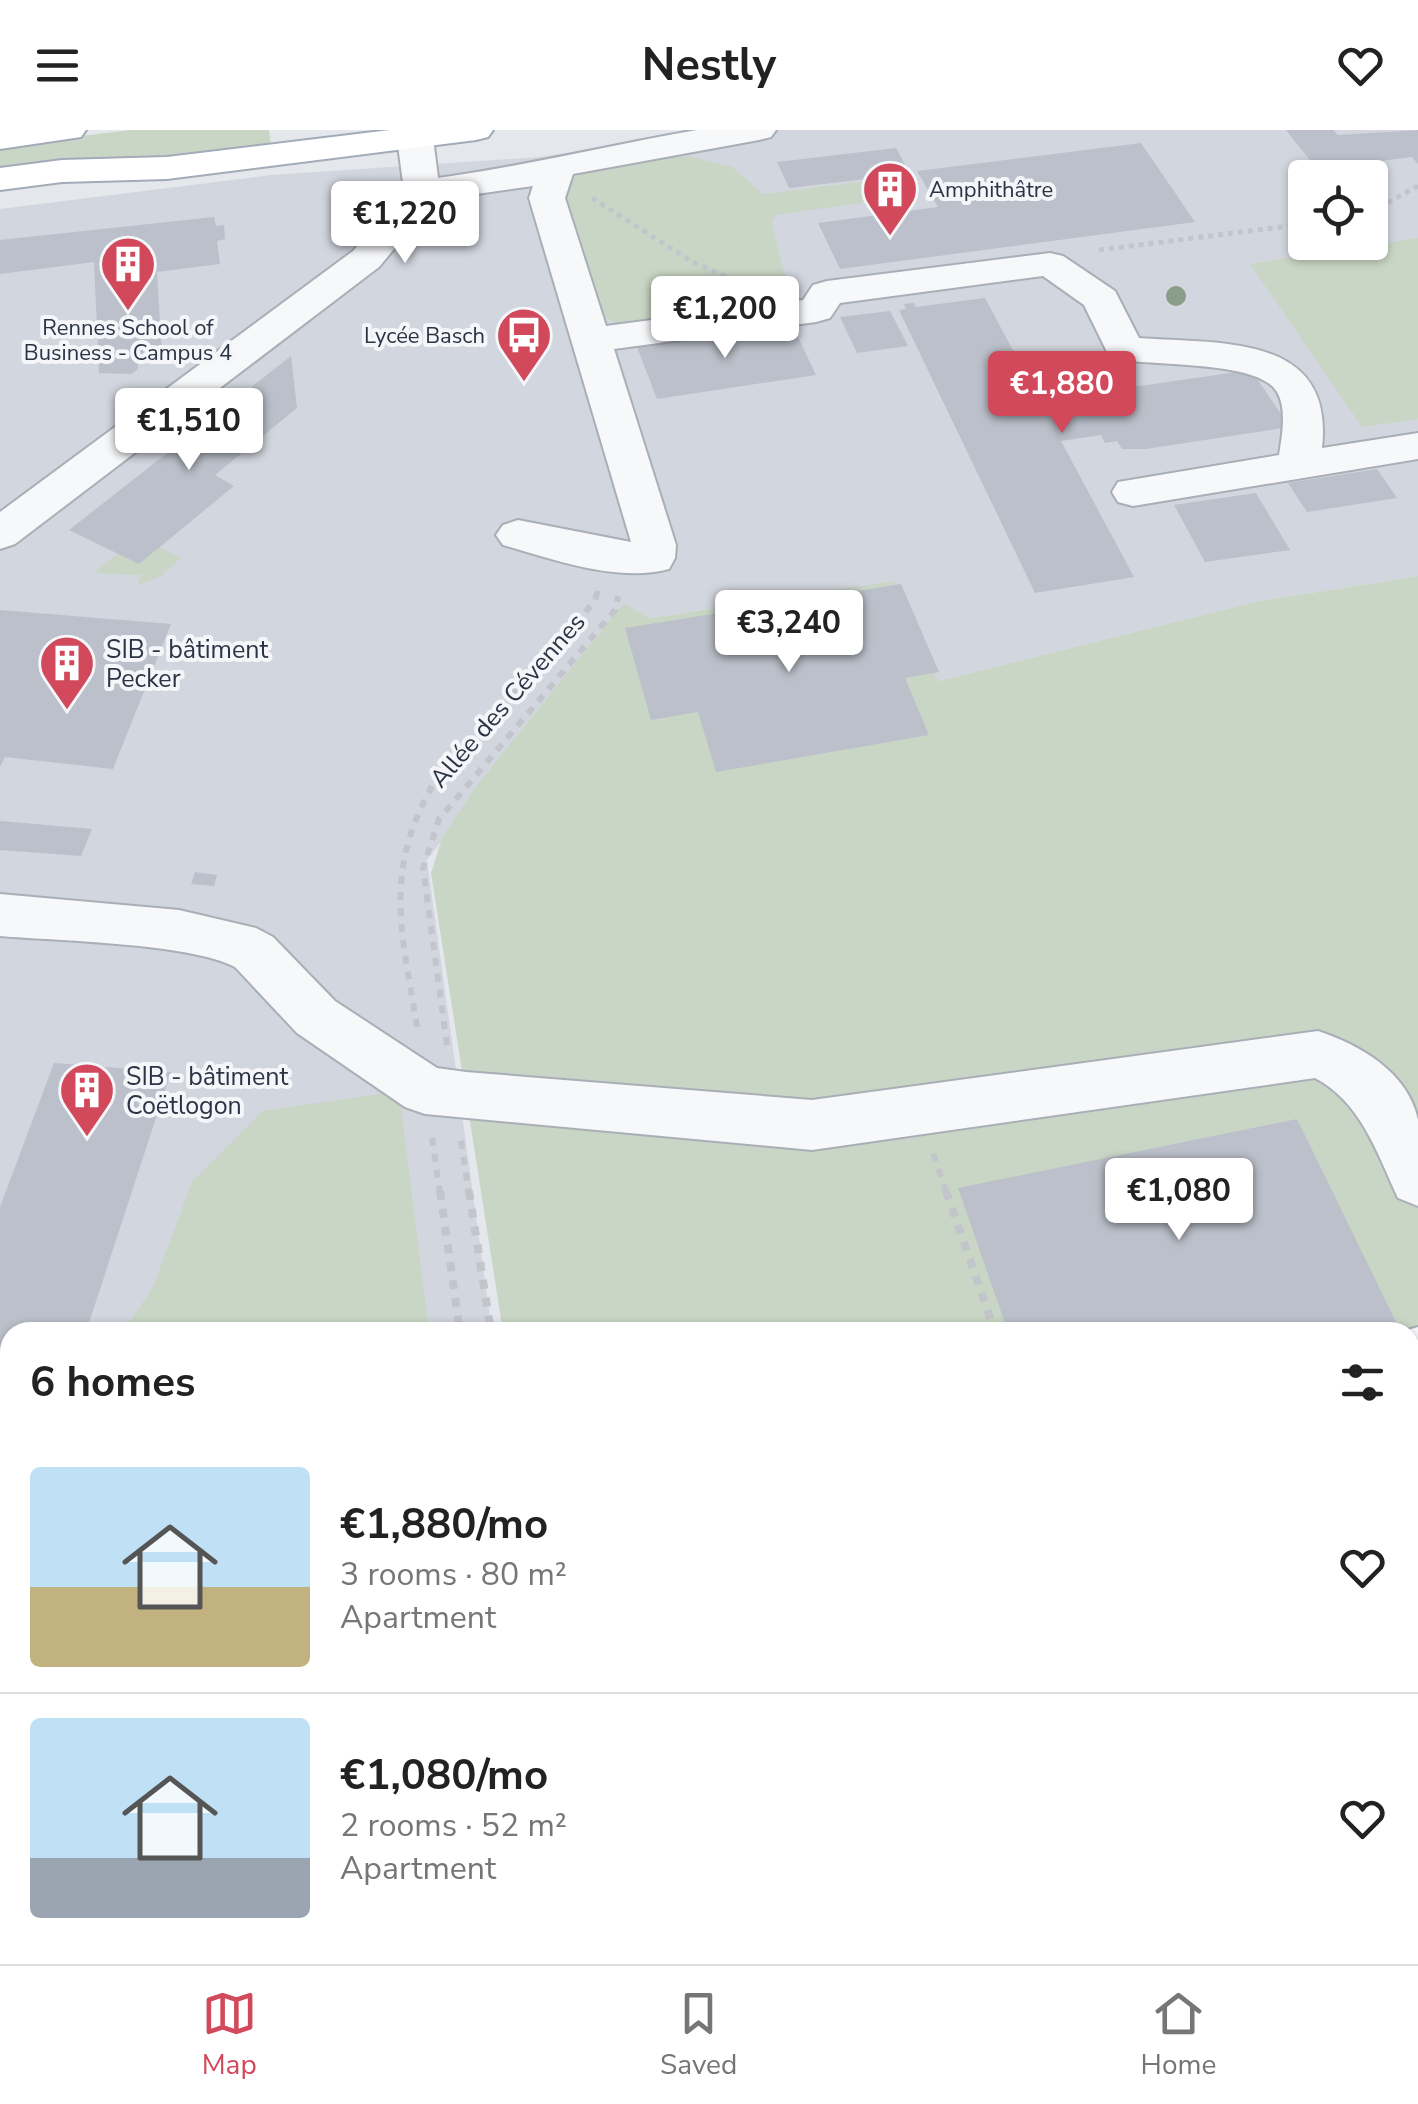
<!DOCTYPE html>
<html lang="en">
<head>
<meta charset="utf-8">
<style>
	:root { --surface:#fff; --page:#f6f6f6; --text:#222; --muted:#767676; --line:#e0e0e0; --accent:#d1495b }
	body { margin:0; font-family:"Nunito Sans",sans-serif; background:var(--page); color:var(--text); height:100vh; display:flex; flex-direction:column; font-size:38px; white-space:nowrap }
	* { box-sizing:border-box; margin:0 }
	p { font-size:32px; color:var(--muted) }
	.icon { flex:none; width:55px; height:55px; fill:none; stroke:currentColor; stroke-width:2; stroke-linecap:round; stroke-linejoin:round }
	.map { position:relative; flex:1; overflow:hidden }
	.details { position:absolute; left:0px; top:1192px; width:1420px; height:642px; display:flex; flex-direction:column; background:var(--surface); border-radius:30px 30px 0 0; box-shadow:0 2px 8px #0004 }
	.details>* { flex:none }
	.tools { position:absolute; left:1288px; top:30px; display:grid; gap:20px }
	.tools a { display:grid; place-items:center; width:100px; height:100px; border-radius:10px; background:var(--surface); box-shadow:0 2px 8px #0004; font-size:50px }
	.price { position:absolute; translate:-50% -85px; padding:0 22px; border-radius:10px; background:#fff; color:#222; font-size:32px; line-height:65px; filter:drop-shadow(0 2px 5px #0008) }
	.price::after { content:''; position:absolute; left:50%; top:60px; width:30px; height:22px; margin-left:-15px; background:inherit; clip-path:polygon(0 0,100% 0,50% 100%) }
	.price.on { background:var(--accent); color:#fff }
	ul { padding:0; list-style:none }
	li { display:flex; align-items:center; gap:30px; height:250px; padding:0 30px }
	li+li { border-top:2px solid var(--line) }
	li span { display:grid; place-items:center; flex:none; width:280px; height:200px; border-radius:10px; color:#555 }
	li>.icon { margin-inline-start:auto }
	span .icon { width:120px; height:120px; fill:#fffc; stroke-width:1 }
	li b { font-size:42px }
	h2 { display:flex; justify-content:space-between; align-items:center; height:120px; padding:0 30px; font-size:42px }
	header { display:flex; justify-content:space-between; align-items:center; height:130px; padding:0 30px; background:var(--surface); font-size:45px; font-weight:700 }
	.tabs { display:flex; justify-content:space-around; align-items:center; height:140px; border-top:2px solid var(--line); background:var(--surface); font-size:28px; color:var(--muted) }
	.tabs a { display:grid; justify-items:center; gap:5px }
	.tabs .on { color:var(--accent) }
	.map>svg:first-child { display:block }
	.built { fill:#d2d6de; fill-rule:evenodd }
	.green { fill:#c9d6c5 }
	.building { fill:#bbc0ca }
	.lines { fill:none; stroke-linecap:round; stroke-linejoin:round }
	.minor-casing { stroke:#a9aeb7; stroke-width:4 }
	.major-casing { stroke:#a3abb8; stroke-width:4 }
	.path-far2 { stroke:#c2c5cb; stroke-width:5; stroke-dasharray:5 5; stroke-linecap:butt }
	.path-far1 { stroke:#c2c5cb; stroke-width:6; stroke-dasharray:8 8; stroke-linecap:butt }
	.path { stroke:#c2c5cb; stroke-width:8; stroke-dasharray:9 9; stroke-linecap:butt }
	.minor { fill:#f7f8fa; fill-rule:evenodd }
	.major { fill:#fff; fill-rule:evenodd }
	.tree { fill:#899d89 }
	.labels { text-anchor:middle; stroke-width:8; stroke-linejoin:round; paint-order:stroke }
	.far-poi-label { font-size:22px; fill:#2b3445; stroke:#f4f6f9; text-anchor:start }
	.poi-label { font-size:25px; fill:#2b3445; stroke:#f4f6f9; text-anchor:start }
	.street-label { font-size:25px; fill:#2b3445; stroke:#f4f6f9 }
</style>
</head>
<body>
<header><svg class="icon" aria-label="menu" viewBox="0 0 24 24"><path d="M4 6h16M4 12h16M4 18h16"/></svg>Nestly<svg class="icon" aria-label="heart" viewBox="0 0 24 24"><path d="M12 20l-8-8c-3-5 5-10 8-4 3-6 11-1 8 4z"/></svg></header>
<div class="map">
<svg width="1418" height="1834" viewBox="0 0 1418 1834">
	<rect width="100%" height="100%" fill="#e4e7ec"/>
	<!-- built -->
	<path class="built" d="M726,0H1418V446L1255,472L938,551L894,451L649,488L624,473L427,730L492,1202H10V1825H576L577,1834H0V79L271,45L540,27ZM1305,48H1370V112H1305Z"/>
	<!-- green -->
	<path class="green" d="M130,0H269L271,15L170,28L0,41V16Z
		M690,26L732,37L763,64L883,49L894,68L776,85L772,92L789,166L784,175L625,197C612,193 601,186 594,173C580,148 559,83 563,56C596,28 649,31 690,26Z
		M1418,108V289L1362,297L1250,134Z
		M159,417L181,428L161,446L138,455L141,445L93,443L118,424L139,434Z
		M1418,446V1338H1410V1202H503L431,743L442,708L474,659L624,473L649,488L894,451L938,551L1255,472Z
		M399,961L429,1202H123L153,1157L192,1052L263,981Z
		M823,1825H1346L1418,1830V1834H944Z"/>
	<!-- building -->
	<path class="building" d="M1286,0H1333L1338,5L1418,0V34L1412,27L1317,39Z
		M1141,13L1195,92L840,139L818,93L938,77L917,41Z
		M896,18L910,44L789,58L777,32Z
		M214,87L216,96L224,95L225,109L217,111L220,134L157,142L162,223L137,226L138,239L131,244L99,243L94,132L0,144V110Z
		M985,168L1032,256L1086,261L1122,280L1112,260L1251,240L1290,297L1146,319H1122L1117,311L1105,313L1101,305L1061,311L1134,447L1035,463L899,180L906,179L904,174L914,173L916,177Z
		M890,181L908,216L857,223L840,187Z
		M792,194L816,245L657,269L637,217Z
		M291,226L297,278L215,345L234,356L139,434L69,400Z
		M1377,339L1397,368L1307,382L1288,353Z
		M1256,363L1290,420L1205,432L1174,375Z
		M901,454L939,542L905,548L929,605L716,642L698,582L651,590L625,498Z
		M0,480L171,494L113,639L5,627L0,637Z
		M0,691L92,699L81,726L0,720Z
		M195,742L217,745L214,756L191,754Z
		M54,933L171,942L86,1202H10V1218L0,1217V1077Z
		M1297,989L1401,1202H1008L958,1058Z
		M1410,1493H1418V1681H1410Z"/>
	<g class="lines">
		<!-- minor casing -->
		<g class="minor-casing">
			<path id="minor" d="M697,0H776L771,7L759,10L573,44L565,68L606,196L803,170L813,155L827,151L1050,123L1063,126L1115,161L1139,208C1220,214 1335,203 1322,318L1418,303V329L1133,376L1118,372L1112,362L1118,352L1279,325C1282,306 1287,279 1277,262C1258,229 1147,237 1110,228L1084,175L1043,146L840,173L830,188L816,192L614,219L676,415L675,428L669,439C618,453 552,429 503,415L496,405L503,395L518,390L631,412L529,68L533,56L435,70L379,137L15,414L0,419V382L353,121L391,76L365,80L352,77L347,69L352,61L403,53L397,8L403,1H427L433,8L438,48C526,36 609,15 697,0Z
				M0,764L179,780L256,798L273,807L335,871L437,938L466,942L812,970L1318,901C1360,915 1408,942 1418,990C1418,1016 1418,1049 1418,1076L1398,1068C1377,1023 1361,972 1315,948L812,1020L425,984L405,977L297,903L235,837C190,813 57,811 0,806Z
				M1418,1197V1255L1410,1257V1202H1401Z"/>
		</g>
		<!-- major casing -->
		<g class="major-casing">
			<path id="major" d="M0,0H86L81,7L0,19Z
				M390,0H493L488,7L476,10L167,49L62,52L0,60V38L62,30L167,27Z"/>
		</g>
		<!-- path-far2 -->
		<path class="path-far2" d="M592,68L691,131L737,152
			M1370,82L1418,56
			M1099,120L1305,94
			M597,465L598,461"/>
		<!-- path-far1 -->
		<path class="path-far1" d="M417,897C401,797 382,739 438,646L595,471L597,463
			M447,915L423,738L439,689L615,480L618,466
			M432,1008L440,1064
			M461,1011L469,1064
			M933,1024L947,1064"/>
		<!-- path -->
		<path class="path" d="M440,1061L460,1202
			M469,1061L491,1202
			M946,1061L995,1202
			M551,1825L553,1834
			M591,1825L592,1834"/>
		<!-- minor -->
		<use href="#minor" class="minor"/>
		<!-- major -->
		<use href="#major" class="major"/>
	</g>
	<!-- trees -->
	<circle class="tree" cx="1176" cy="166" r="10"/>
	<!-- icons -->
	<defs>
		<g id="building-pin" transform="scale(2.875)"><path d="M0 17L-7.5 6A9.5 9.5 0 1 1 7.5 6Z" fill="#d1495b" stroke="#f4f6f9"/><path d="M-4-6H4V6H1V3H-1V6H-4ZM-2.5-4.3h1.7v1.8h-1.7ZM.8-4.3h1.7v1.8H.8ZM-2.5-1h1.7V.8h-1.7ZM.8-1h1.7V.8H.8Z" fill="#fff"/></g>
		<g id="bus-pin" transform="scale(2.875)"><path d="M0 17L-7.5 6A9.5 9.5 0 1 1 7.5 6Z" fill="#d1495b" stroke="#f4f6f9"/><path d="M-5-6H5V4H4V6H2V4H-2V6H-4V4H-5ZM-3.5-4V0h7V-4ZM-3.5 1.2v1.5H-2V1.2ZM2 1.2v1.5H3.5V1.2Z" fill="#fff"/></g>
	</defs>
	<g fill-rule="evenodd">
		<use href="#building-pin" x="890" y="59"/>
		<use href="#building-pin" x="128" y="134"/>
		<use href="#bus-pin" x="524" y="205"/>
		<use href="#building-pin" x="67" y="533"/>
		<use href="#building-pin" x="87" y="960"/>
	</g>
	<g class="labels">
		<!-- far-poi labels -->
		<g class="far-poi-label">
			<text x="929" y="67">Amphithâtre</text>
			<text x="128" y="205" text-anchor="middle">Rennes School of<tspan x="128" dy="25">Business - Campus 4</tspan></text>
			<text x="485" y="213" text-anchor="end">Lycée Basch</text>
		</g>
		<!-- poi labels -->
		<g class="poi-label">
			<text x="106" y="528">SIB - bâtiment<tspan x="106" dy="29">Pecker</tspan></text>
			<text x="126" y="955">SIB - bâtiment<tspan x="126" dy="29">Coëtlogon</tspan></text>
		</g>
		<!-- street labels -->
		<g class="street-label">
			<text transform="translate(507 570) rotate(-49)" y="9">Allée des Cévennes</text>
		</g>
	</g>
</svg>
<div class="tools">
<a><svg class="icon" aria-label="locate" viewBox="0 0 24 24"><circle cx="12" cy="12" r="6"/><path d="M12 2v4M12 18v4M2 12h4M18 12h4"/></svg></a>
</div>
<b class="price" style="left:405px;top:136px">€1,220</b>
<b class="price" style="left:725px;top:231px">€1,200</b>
<b class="price on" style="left:1062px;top:306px">€1,880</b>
<b class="price" style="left:189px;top:343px">€1,510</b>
<b class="price" style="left:789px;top:545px">€3,240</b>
<b class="price" style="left:1179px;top:1113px">€1,080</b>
<section class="details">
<h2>6 homes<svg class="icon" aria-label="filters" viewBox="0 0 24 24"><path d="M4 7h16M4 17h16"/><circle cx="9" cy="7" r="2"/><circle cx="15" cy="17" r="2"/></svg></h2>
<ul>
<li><span style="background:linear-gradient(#bfe0f5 60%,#c2b280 0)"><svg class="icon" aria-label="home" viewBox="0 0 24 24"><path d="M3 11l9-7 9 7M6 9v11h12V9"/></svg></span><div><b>€1,880/mo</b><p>3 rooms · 80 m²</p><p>Apartment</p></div><svg class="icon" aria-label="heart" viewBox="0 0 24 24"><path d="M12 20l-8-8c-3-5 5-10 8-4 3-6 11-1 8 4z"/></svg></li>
<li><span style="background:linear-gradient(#bfe0f5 70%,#9aa5b1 0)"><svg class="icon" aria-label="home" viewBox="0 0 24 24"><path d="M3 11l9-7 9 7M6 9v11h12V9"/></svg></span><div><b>€1,080/mo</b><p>2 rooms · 52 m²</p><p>Apartment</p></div><svg class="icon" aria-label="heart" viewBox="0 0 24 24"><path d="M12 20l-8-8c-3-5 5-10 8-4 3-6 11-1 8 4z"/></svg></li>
</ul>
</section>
</div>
<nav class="tabs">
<a class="on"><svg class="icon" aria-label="map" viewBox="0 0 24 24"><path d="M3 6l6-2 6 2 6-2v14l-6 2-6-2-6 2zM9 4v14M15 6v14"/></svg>Map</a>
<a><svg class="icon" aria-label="saved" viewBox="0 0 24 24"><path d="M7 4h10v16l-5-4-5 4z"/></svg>Saved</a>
<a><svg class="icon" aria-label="home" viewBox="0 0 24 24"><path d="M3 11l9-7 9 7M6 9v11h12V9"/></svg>Home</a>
</nav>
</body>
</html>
